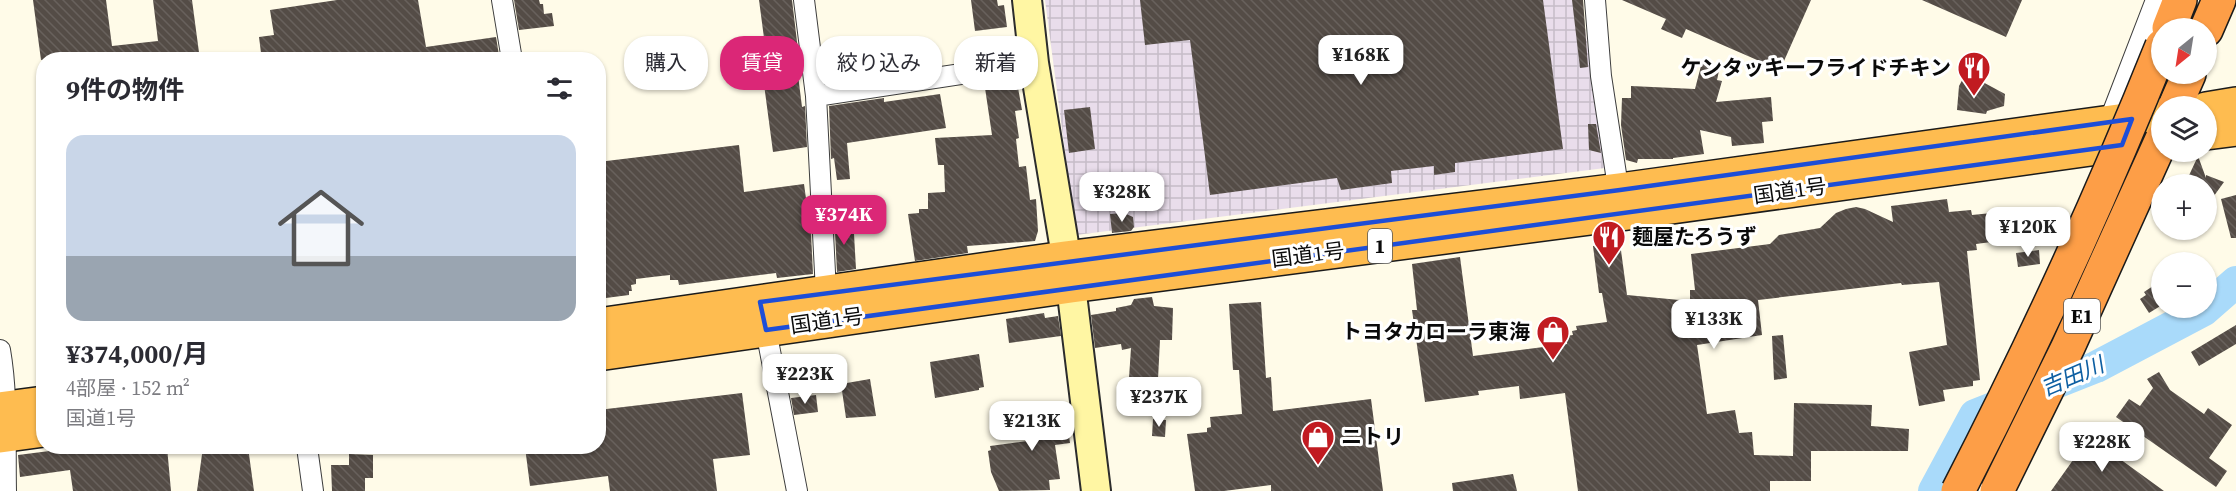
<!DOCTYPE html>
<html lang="ja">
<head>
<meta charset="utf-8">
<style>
	:root { --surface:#fff; --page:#f7f7f7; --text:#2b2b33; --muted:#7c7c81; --line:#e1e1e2; --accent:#db2777 }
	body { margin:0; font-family:"Source Serif 4","Noto Sans JP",serif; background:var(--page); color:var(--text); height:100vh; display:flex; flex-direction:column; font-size:22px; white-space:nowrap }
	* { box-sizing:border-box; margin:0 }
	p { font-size:20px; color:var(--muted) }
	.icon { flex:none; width:33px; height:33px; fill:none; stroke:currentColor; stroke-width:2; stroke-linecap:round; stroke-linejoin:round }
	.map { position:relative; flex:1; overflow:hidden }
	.sheet { position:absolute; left:36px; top:52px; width:570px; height:402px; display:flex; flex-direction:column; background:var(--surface); border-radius:24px; box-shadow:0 2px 4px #0004 }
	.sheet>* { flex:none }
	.hud { position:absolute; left:624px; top:36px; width:570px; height:54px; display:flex; gap:12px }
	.needle { width:39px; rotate:210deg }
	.fabs { position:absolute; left:2151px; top:18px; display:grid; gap:12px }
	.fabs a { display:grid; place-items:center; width:66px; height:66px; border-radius:50%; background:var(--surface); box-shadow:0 2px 4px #0004; font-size:30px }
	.price { position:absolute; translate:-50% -51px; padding:0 14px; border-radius:12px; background:#fff; color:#222; font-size:20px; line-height:39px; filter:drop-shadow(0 2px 3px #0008) }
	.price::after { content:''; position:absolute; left:50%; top:36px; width:18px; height:14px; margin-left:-9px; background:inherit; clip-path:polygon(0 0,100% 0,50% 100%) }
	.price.on { background:var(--accent); color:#fff }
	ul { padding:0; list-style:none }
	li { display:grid; align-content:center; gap:12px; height:318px; padding:0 30px }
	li+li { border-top:2px solid var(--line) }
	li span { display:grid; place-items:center; height:186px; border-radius:18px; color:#555 }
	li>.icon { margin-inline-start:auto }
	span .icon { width:108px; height:108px; fill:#fffc; stroke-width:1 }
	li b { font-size:26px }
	h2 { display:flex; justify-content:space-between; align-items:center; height:72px; padding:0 30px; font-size:26px }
	.pill { padding:0 21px; border-radius:24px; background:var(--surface); box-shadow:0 2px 4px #0004; font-size:21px; line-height:54px }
	.pill.on { background:var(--accent); color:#fff }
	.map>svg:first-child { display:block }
	.industrial { fill:url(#industrial-grid) }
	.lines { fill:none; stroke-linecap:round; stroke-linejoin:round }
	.river { stroke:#a9dafa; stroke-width:32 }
	.building { fill:url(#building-back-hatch) }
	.minor-casing { stroke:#3d3d3d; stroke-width:22 }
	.secondary-casing { stroke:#2c2c2c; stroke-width:32 }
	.trunk-casing { stroke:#1b1b1b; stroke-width:36 }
	.motorway-casing { stroke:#1b1b1b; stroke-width:36 }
	.minor { stroke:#fff; stroke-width:20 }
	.secondary { stroke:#fff6a3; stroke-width:28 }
	.trunk { stroke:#febc50; stroke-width:33 }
	.motorway { stroke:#fd9e47; stroke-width:33 }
	.motorway-bridge-casing { stroke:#1b1b1b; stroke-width:36; stroke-linecap:butt }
	.motorway-bridge { stroke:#fd9e47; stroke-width:33 }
	.marked { fill:none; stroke:#1d4ed8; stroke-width:4.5; stroke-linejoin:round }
	.labels { text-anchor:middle; stroke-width:6; stroke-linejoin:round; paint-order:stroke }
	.shield { fill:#fff; stroke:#545454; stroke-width:1.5 }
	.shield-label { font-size:20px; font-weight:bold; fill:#0a0a0a }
	.poi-label { font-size:21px; font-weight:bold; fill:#0a0a0a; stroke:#fff; text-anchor:end }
	.street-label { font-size:21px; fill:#0a0a0a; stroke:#fff }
	.water-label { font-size:22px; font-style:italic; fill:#0e5fa2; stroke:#fff }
</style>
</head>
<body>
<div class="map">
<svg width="2236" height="491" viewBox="0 0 2236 491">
	<defs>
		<pattern id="industrial-grid" width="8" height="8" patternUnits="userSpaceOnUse" patternTransform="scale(1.5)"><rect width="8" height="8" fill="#e9ddeb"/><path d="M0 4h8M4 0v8" fill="none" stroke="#c6bcc8"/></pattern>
		<pattern id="building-back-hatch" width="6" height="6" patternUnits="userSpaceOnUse" patternTransform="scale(1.5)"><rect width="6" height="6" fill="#544c46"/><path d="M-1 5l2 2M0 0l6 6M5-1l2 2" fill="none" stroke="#68615c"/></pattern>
	</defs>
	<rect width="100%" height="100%" fill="#fffbe8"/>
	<!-- industrial -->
	<path class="industrial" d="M1045,0H1581L1605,168L1076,235Z"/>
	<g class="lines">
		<!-- river -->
		<path class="river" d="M1934,491L1975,415L2096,367L2204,310L2236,282"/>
	</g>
	<!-- building -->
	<path class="building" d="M33,0H106L112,46L158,41L153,0H192L200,60H41Z
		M337,0H418L426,47L496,37L499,55L463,60H269L268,52L261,53L259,37L274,35L270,10Z
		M514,0H539L540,4H543L544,14L552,13L554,26L519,30Z
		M759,0H792L801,75H798L802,107L805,106L807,147L773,152L758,39L764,38Z
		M971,0H997L998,6L1004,5L1007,27L975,31Z
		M1140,0H1543L1563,149L1455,163V172L1434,175V166L1391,171L1392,183L1341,190L1337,178L1210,195L1190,40L1145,45Z
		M1572,0H1583L1588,67L1580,68Z
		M1622,0H1811L1780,70L1686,29L1682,38L1661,29L1666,19Z
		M1922,0H2022L2006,37Z
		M933,51L934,66L887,73L885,56Z
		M1702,62L1720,66L1717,80L1722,81L1716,102L1771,97L1773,121L1762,122L1764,143L1732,146L1731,137L1700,130L1704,154L1673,158V159H1638L1637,163L1626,160L1621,125L1622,98H1631V86L1695,89Z
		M1966,73L2005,94L2004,106L1987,111L1986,114L1957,110L1959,86Z
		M1017,82L1022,110L1015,111L1019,138L1016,139L1019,167L1026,166L1030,200L1036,199L1038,231L1035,241L967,246L968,253L915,261L908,214L919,213V209H928V193L945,192L944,165H938L935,138L992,135L985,88Z
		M940,94L946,128L847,143L850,179L837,180L834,158L831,159L829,106L884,98V102Z
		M1090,107L1095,149L1069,153L1064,110Z
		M1588,124H1596L1601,153L1589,150Z
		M739,145L744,192L804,184L808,213H810L813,274L777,278L776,273L679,285L678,280H670V275L652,277L636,279V284L631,285L632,291H629V295L598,299V162Z
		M2198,156L2206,178V175L2224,182L2206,207V184H2185Z
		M2236,195V238H2231L2221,199Z
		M1947,199L1949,212L1971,210L1972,215L2011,211L2014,239L1976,244L1977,250L1967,251L1980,380L1973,381V386L1943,390L1945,401L1919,406L1909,352L1947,345L1939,282L1902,285L1901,283L1758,300L1762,335L1697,345L1707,414L1735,410L1739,433L1752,432L1754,455L1793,456L1794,403L1872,405L1871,426L1909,429L1908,451H1811V481H1770V491H1578L1565,393L1520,399L1519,386L1478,391L1479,395L1425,402L1412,310H1417L1412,264L1460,257L1473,356L1567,344L1566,336L1573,335L1572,331L1577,330L1576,326L1607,322L1602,293H1599L1593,246L1620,243L1627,295L1690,301V290H1695L1691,254L1770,244L1779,235L1820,228L1836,213L1846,209L1856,207L1865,209L1893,222L1891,206Z
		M834,212H842L843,231H849V234H854L856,269L837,272Z
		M1124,213L1133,217L1134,227L1131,231L1112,233L1110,214Z
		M2039,250L2040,264L2018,267L2016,253Z
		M2162,280V305L2149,313L2140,299L2146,295L2144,292Z
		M1152,297L1154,306L1173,308L1172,340H1160L1158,379L1129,378L1131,348L1122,350L1121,344L1095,348L1091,315L1116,311V308L1131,305L1134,299Z
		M1261,302L1266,378L1271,377L1273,411L1371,399L1383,491H1271V485L1224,491H1195L1187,434L1207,432V428L1211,427L1210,417L1242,414L1239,370H1233L1229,304Z
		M1044,313L1045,318L1058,316L1061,336L1009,343L1006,319Z
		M2236,325V344L2199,366L2191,352Z
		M1783,335L1787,378L1774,380L1772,336Z
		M979,354L984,387L979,388V390L935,398L930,362Z
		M2159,372L2170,390L2204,414L2208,408L2232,425L2209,458L2227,471L2216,487L2116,417L2129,399L2140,406L2153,388L2147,379Z
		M870,379L876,416L846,418L841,384Z
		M742,393L750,455L713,459L717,491H610L608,476L530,486L525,447H598V410Z
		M816,395L818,412L794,415L791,398Z
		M1068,405L1070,420H1067L1070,443L1055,445L1060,479L1049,480L1050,490L999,491L991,472L988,451L991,450L990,446L1028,441L1024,411Z
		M1153,419L1166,420L1165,437L1152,436Z
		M2091,438L2164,491H2051L2083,446L2085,447Z
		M81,447H167L171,491H73L70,470L20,477L18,455Z
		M203,447H248L254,491H197Z
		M349,454L373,455V478H365V491H332L331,465H349Z
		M1513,474L1517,491H1453L1452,483Z"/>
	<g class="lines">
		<!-- minor casing -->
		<g class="minor-casing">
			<path id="minor" d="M502,0L512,60
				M804,0L816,96L826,292
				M1595,0L1601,76L1620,200
				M816,96L1034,63
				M2109,122L2156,0
				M764,320L797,491
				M0,350C8,396 5,444 6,491
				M307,447L313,491"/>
		</g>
		<!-- secondary casing -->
		<g class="secondary-casing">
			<path id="secondary" d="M1027,0L1034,63L1071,286L1096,491"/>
		</g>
		<!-- trunk casing -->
		<g class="trunk-casing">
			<path id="trunk" d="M2206,109L2236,104
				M2206,133L2236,129
				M598,325L1065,258L1620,190L2162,115
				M598,354L1071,286L1621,214L2162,139
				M0,409L44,403
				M0,436L44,430"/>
		</g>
		<!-- motorway casing -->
		<g class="motorway-casing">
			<path id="motorway" d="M2169,28L2180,0
				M2206,30L2219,0
				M2175,106L2189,74"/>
		</g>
		<!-- minor -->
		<use href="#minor" class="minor"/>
		<!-- secondary -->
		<use href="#secondary" class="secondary"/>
		<!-- trunk -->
		<use href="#trunk" class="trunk"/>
		<!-- motorway -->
		<use href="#motorway" class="motorway"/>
		<!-- motorway-bridge casing -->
		<g class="motorway-bridge-casing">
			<path id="motorway-bridge" d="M1958,491C2033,346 2101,198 2162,46
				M1997,491L2068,347L2162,139"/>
		</g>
		<!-- motorway-bridge -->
		<use href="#motorway-bridge" class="motorway-bridge"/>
	</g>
	<!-- marked area -->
	<path class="marked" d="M2132,119L2122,145L766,330L760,302L1620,190Z"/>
	<!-- icons -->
	<defs>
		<g id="restaurant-pin" transform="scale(1.725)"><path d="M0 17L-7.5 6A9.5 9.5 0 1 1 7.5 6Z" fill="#c11b21" stroke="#fff"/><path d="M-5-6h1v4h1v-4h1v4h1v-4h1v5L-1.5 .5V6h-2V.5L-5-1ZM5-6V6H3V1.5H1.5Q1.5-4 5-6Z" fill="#fff"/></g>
		<g id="shop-pin" transform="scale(1.725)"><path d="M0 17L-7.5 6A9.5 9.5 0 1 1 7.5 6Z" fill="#c11b21" stroke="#fff"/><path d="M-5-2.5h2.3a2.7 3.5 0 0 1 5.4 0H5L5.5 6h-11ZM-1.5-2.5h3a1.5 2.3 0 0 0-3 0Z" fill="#fff"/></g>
	</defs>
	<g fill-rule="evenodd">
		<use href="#restaurant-pin" x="1974" y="68"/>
		<use href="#restaurant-pin" x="1609" y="237"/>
		<use href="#shop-pin" x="1553" y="332"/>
		<use href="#shop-pin" x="1318" y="437"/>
	</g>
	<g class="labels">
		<!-- shield labels -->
		<g class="shield">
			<rect x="1368" y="229" width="24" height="34" rx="4.5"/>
			<rect x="2064" y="299" width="36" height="34" rx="4.5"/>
		</g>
		<g class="shield-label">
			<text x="1380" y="253">1</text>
			<text x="2082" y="323">E1</text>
		</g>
		<!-- poi labels -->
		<g class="poi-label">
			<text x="1951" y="75">ケンタッキーフライドチキン</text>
			<text x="1632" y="244" text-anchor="start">麺屋たろうず</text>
			<text x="1530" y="339">トヨタカローラ東海</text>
			<text x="1341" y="444" text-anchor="start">ニトリ</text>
		</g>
		<!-- street labels -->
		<g class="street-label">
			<text transform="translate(1790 191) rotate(-8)" y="7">国道1号</text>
			<text transform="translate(1308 255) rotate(-7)" y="7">国道1号</text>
			<text transform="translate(827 321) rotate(-8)" y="7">国道1号</text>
		</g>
		<!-- water labels -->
		<g class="water-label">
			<text transform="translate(2072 376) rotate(-23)" y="8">吉田川</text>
		</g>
	</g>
</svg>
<div class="fabs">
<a><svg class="needle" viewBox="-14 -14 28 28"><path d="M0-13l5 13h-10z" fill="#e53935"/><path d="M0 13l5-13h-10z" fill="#7c7c81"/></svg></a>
<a><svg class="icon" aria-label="layers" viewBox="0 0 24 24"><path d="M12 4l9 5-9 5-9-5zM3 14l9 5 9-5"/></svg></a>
<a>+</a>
<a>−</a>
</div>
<b class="price" style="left:1361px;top:86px">¥168K</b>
<b class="price" style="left:1122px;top:223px">¥328K</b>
<b class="price on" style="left:844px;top:246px">¥374K</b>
<b class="price" style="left:2028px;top:258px">¥120K</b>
<b class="price" style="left:1714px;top:350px">¥133K</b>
<b class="price" style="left:805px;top:405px">¥223K</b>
<b class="price" style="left:1159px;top:428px">¥237K</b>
<b class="price" style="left:1032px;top:452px">¥213K</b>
<b class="price" style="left:2102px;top:473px">¥228K</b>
<div class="hud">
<a class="pill">購入</a>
<a class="pill on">賃貸</a>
<a class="pill">絞り込み</a>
<a class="pill">新着</a>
</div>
<section class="sheet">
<h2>9件の物件<svg class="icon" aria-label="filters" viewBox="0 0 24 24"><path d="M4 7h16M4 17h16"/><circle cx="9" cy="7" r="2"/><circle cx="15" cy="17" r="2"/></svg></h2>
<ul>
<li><span style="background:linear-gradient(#c9d6e8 65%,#9aa5b1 0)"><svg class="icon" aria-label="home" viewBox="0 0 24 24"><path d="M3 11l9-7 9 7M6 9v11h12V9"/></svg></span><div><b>¥374,000/月</b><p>4部屋 · 152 m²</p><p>国道1号</p></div></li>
</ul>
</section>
</div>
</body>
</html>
